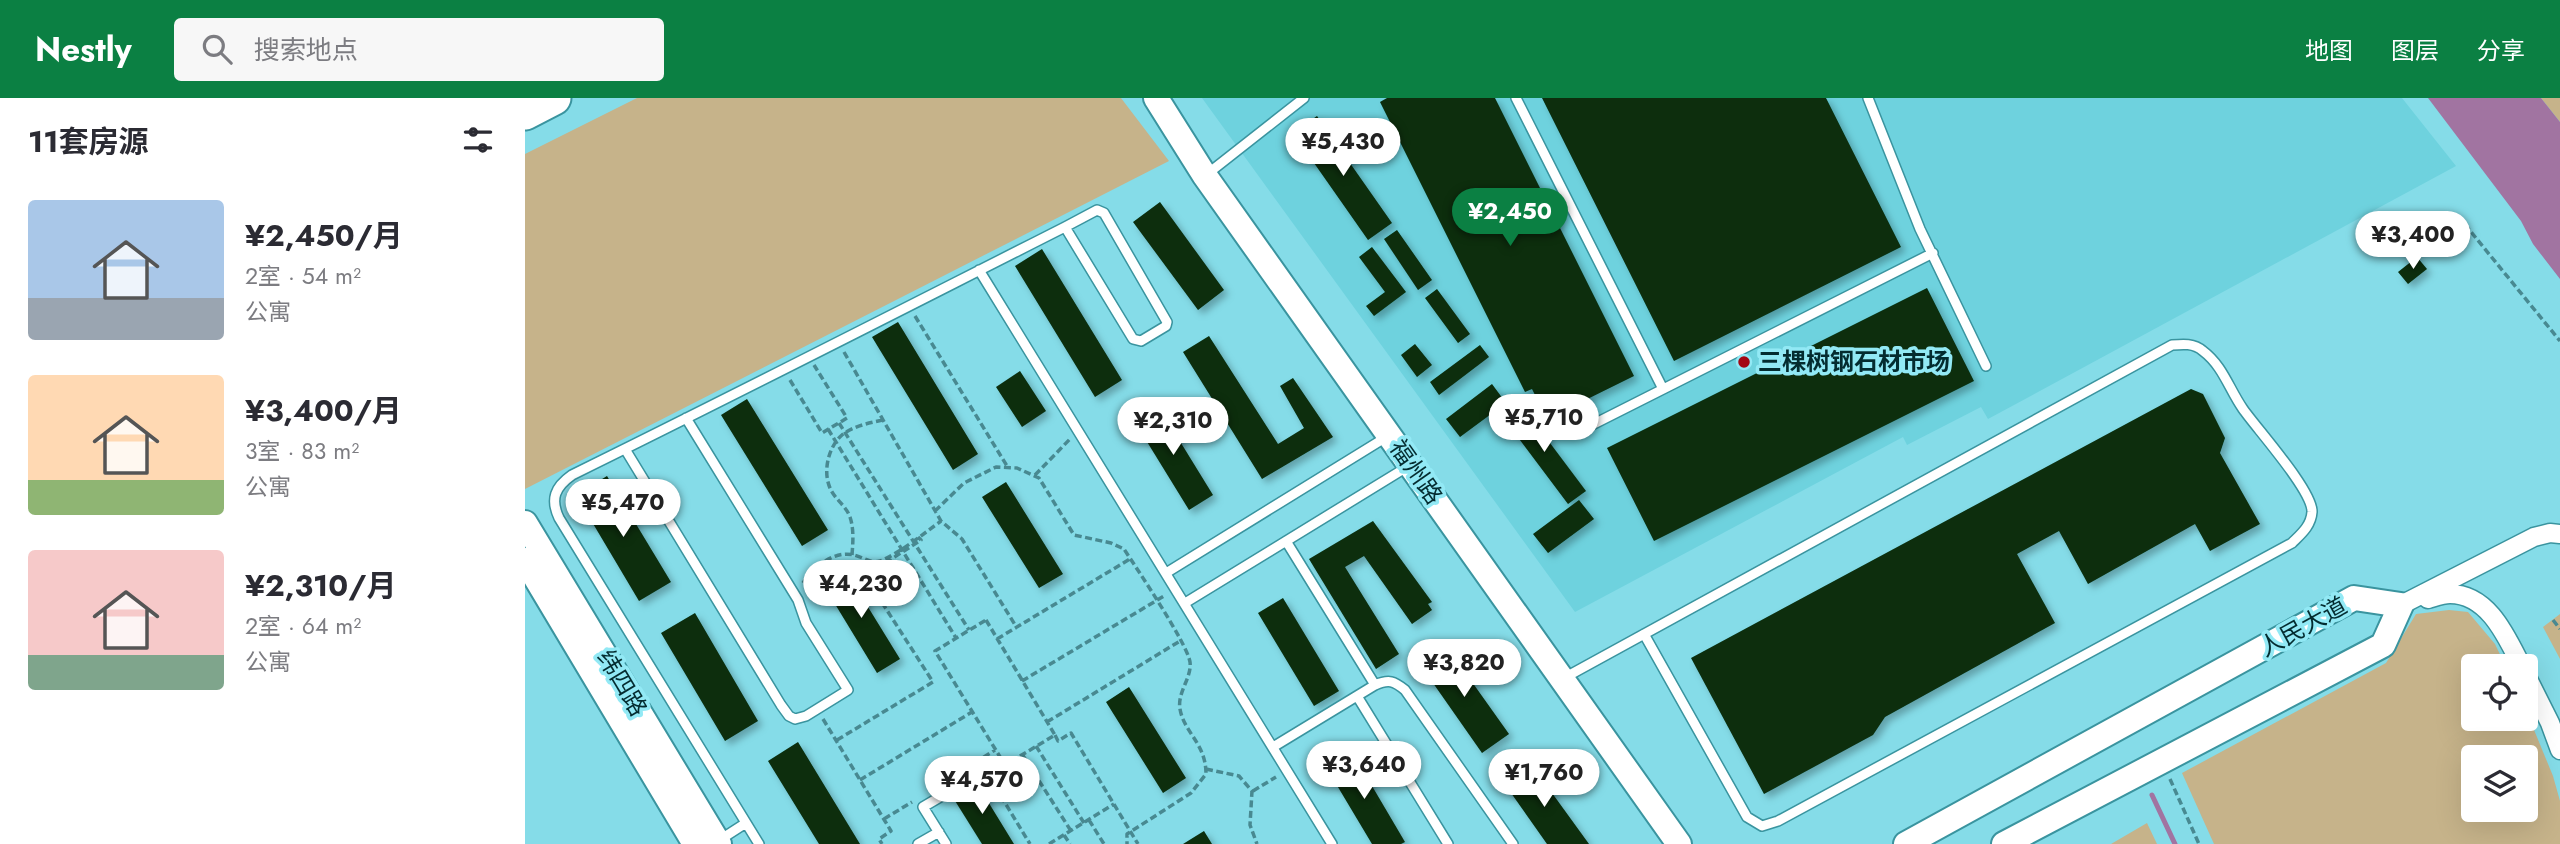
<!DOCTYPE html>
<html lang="zh">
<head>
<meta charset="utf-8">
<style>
	:root { --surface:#fff; --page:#f7f7f7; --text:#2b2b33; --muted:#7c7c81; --accent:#0b8043 }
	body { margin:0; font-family:Jost,"Noto Sans SC",sans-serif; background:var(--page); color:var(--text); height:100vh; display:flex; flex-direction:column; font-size:26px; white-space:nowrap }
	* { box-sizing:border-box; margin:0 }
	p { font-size:23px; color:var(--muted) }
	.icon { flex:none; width:38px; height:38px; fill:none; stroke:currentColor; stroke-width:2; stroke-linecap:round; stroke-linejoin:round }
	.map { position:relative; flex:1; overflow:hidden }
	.details { display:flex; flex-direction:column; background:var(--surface); width:525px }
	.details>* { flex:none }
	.controls { position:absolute; left:1936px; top:556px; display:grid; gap:14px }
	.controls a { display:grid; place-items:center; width:77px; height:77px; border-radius:7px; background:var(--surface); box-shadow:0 7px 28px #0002; font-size:35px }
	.price { position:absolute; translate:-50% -60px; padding:0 16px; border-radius:24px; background:#fff; color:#222; font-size:23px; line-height:46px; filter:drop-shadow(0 2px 4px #0008) }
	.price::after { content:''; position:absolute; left:50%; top:42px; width:21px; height:16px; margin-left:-10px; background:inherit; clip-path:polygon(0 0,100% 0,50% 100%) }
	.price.current { background:var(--accent); color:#fff }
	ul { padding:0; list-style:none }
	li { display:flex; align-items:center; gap:21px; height:175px; padding:0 28px }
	li span { display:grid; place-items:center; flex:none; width:196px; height:140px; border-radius:7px; color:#555 }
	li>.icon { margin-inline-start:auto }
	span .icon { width:84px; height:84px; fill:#fffc; stroke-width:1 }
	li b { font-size:30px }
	h2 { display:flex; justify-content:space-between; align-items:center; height:84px; padding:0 28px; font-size:30px }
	header { display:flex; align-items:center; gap:42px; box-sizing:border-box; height:98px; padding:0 35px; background:var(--accent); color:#fff }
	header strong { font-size:33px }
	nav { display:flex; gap:38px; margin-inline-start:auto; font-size:24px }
	.search { width:490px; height:63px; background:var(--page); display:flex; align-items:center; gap:18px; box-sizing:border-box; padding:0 24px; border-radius:7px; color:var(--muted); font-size:26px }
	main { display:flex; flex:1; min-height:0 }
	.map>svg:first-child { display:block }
	.built { fill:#6ed2de }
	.green { fill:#c6b38a; fill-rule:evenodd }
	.water { fill:#a174a1 }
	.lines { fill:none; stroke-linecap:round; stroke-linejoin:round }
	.stream { stroke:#a174a1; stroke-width:5 }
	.building { fill:#082e0f; filter:url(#shadow) }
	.lane-casing { stroke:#3a949f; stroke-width:12 }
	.street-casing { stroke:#3a949f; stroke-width:21 }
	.secondary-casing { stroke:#3a949f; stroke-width:28 }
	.highway-casing { stroke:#3a949f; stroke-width:37 }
	.path { stroke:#488991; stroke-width:3.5; stroke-dasharray:7 3.5; stroke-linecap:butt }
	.lane { stroke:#fff; stroke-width:9 }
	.street { stroke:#fff; stroke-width:18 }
	.secondary { stroke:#fff; stroke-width:24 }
	.highway { stroke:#fff; stroke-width:33 }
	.poi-dot { fill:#a30814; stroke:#92e9f5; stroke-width:2.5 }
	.labels { text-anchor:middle; stroke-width:7; stroke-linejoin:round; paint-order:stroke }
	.poi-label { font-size:24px; font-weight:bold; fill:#042c30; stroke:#92e9f5; text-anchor:start }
	.street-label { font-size:24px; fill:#042c30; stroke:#92e9f5 }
</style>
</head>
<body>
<header>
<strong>Nestly</strong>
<div class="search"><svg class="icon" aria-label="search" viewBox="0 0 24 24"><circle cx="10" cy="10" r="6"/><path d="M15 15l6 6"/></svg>搜索地点</div>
<nav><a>地图</a><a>图层</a><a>分享</a></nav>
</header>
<main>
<section class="details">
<h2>11套房源<svg class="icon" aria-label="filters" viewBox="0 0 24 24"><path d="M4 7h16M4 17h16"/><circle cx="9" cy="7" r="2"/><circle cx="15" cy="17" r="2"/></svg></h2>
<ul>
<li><span style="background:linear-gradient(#a9c7e8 70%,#9aa5b1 0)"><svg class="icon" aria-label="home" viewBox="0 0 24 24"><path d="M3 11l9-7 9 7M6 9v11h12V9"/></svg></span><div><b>¥2,450/月</b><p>2室 · 54 m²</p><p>公寓</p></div></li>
<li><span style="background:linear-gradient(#ffd9b3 75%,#8fb573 0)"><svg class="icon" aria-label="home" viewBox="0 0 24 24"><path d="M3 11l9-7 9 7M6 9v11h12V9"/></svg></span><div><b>¥3,400/月</b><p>3室 · 83 m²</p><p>公寓</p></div></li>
<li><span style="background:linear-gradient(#f6c9c9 75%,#7fa58c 0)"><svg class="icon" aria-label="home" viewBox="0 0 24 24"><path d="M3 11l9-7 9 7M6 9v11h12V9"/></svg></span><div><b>¥2,310/月</b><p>2室 · 64 m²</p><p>公寓</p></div></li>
</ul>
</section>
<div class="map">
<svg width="2035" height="746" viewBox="0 0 2035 746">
	<defs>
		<filter id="shadow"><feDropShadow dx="4.5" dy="4.5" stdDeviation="3.5" flood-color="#0004"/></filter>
	</defs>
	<rect width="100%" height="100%" fill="#85dce8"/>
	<!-- built -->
	<path class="built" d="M677,0H1877L1931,68L1463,321L1456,309L1382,347L1378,339L1050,514Z"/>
	<!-- green -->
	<path class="green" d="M112,0H596L644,63L0,391V56Z
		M2016,0H2035V24Z
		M1924,512L1943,514L1970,546L1981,569H1948V621H2000V610L2028,678L2035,703V746H1689L1657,675L1861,565L1891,516ZM1948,660H2000V712H1948Z
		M2035,516V561L2018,529Z
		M1622,725L1632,746H1586Z"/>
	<!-- water -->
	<path class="water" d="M1903,0H2016L2035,24V181L2008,146L1996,123Z"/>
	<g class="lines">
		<!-- stream -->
		<path class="stream" d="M1627,697L1650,746"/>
	</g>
	<!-- building -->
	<path class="building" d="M862,0H970L1109,278L1022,321L1007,291L1000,294L855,4Z
		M1017,0H1301L1376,149L1149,263Z
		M792,18L867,125L843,142L768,35Z
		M635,104L699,192L673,212L608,124Z
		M872,132L907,182L893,192L859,141Z
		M847,149L881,194L849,218L841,208L860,194L834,159Z
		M517,151L597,282L570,299L490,168Z
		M1892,159L1902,171L1883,186L1873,174Z
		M1402,190L1449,283L1129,443L1082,350Z
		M912,191L945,236L933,245L900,200Z
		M373,224L453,356L428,372L347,239Z
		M684,238L753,346L779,330L755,288L768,280L808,339L737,381L658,254Z
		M890,246L907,267L892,279L876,257Z
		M955,247L964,259L914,297L905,284Z
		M495,273L521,313L497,329L471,289Z
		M967,286L981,305L935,339L921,321Z
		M1666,291L1678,296L1700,340L1695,355L1735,426L1685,453L1670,426L1563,486L1534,433L1492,456L1530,525L1360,619L1348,637L1239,696L1166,560Z
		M222,301L303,432L277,448L196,317Z
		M995,305L1061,393L1043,406L977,318Z
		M632,306L688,397L664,412L608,321Z
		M82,378L146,484L114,503L51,397Z
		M481,384L538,476L514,490L457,399Z
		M1054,402L1069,421L1023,455L1008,436Z
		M848,423L907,504L903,506L907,512L887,526L839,458L820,469L874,556L851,571L784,461Z
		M319,470L375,561L352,575L296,483Z
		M758,500L814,593L789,608L733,515Z
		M170,515L233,623L200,643L136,535Z
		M920,546L984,636L957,655L894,565Z
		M604,589L661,680L638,695L581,604Z
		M273,644L335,746H294L243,663Z
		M827,654L880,744L876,746H847L801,669Z
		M1006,666L1064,746H1022L979,685Z
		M451,684L489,746H457L427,698Z
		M679,733L687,746H658Z"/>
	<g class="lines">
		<!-- lane casing -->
		<g class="lane-casing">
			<path id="lane" d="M991,0L1138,291
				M1343,0L1395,131L1461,268
				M681,77L779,0
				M454,172L807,746
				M1057,332L1408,155
				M100,351L256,607L264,618L270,621L281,618L323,592L281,525L273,502L161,320
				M761,443L850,587
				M641,475L863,338
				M660,505L882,369
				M1039,580L1647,247C1658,246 1669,245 1678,253C1698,268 1704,291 1718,311C1732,331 1788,393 1787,414C1786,428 1776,436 1767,445L1253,723L1237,728L1222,719L1119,536
				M832,598L923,746
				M748,649L850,587C864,581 869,583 880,592L988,746
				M415,699L398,709L421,746
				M193,743L221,725
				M234,746L34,420C25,401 30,389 47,377C212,296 376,212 540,129L572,112L579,115L642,224L641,228L616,243L608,241L540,129
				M393,746L414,734"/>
		</g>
		<!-- street casing -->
		<g class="street-casing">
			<path id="street" d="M1903,501C1910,499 1918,496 1925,496C1964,496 1982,540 1997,569
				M1876,507L2009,439L2025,435L2035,436
				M2000,575L2025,625L2035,652"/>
		</g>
		<!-- secondary casing -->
		<g class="secondary-casing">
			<path id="secondary" d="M631,0L680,78L1154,746
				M0,425L194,746
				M0,462L170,746
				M1381,746L1829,500L1876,507L1858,547L1479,746"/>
		</g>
		<!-- highway casing -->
		<g class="highway-casing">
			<path id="highway" d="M0,15L29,0"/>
		</g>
		<!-- path -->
		<path class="path" d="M1906,157L1942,129L2035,243
			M390,218L482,368
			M319,254L416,423L437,441L492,530
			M265,282L297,335L322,320L289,267
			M314,325L444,532
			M303,331L431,540
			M510,377L545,341
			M410,413L439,385L471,369L492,370L514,380L549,437L586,445L599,451C612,471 662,545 665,564C667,580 652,594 655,611C659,635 681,645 681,676L666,695L602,736V746
			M327,457C328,444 329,431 325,419C321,408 311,402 306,392C297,375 303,349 317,337C328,328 344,325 358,322
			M278,485C288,470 308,452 329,457C338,459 346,466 355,463C372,457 401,434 416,423
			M461,522L530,637L480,667L410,553Z
			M2028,522L2035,531
			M472,541L605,461
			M497,583L639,498
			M298,621L366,733L354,741L357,746
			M522,624L655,543
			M530,637L533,643L546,635L613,746
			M312,642L408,584L340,478L396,442L393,439
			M511,648L559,725
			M497,656L546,733
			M454,662L505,746
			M681,671L714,678L727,693L725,727L732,746
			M1645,681L1674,746
			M335,682L447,614
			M414,687L470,652
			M728,693L751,679
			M359,721L387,704
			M564,722L579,746
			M539,737L545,746
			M524,746L589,706"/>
		<!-- lane -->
		<use href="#lane" class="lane"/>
		<!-- street -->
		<use href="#street" class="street"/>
		<!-- secondary -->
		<use href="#secondary" class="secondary"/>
		<!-- highway -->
		<use href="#highway" class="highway"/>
	</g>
	<!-- markers -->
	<circle class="poi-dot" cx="1219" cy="264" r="7"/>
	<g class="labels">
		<!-- poi labels -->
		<g class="poi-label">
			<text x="1233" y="272">三棵树钢石材市场</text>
		</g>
		<!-- street labels -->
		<g class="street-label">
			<text transform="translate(891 374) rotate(55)" y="8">福州路</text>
			<text transform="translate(1778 529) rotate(-29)" y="8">人民大道</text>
			<text transform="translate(97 585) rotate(59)" y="8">纬四路</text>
		</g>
	</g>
</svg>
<div class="controls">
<a><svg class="icon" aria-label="locate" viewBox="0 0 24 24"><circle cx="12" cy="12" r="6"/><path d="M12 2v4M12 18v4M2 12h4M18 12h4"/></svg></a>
<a><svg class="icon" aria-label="layers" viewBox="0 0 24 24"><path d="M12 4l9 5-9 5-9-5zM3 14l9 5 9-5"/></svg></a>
</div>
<b class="price" style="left:818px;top:80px">¥5,430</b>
<b class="price current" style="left:985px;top:150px">¥2,450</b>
<b class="price" style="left:1888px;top:173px">¥3,400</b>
<b class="price" style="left:1019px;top:356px">¥5,710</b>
<b class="price" style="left:648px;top:359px">¥2,310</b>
<b class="price" style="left:98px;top:441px">¥5,470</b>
<b class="price" style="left:336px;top:522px">¥4,230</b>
<b class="price" style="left:939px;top:601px">¥3,820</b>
<b class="price" style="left:839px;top:703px">¥3,640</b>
<b class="price" style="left:1019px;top:711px">¥1,760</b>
<b class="price" style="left:457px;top:718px">¥4,570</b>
</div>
</main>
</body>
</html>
